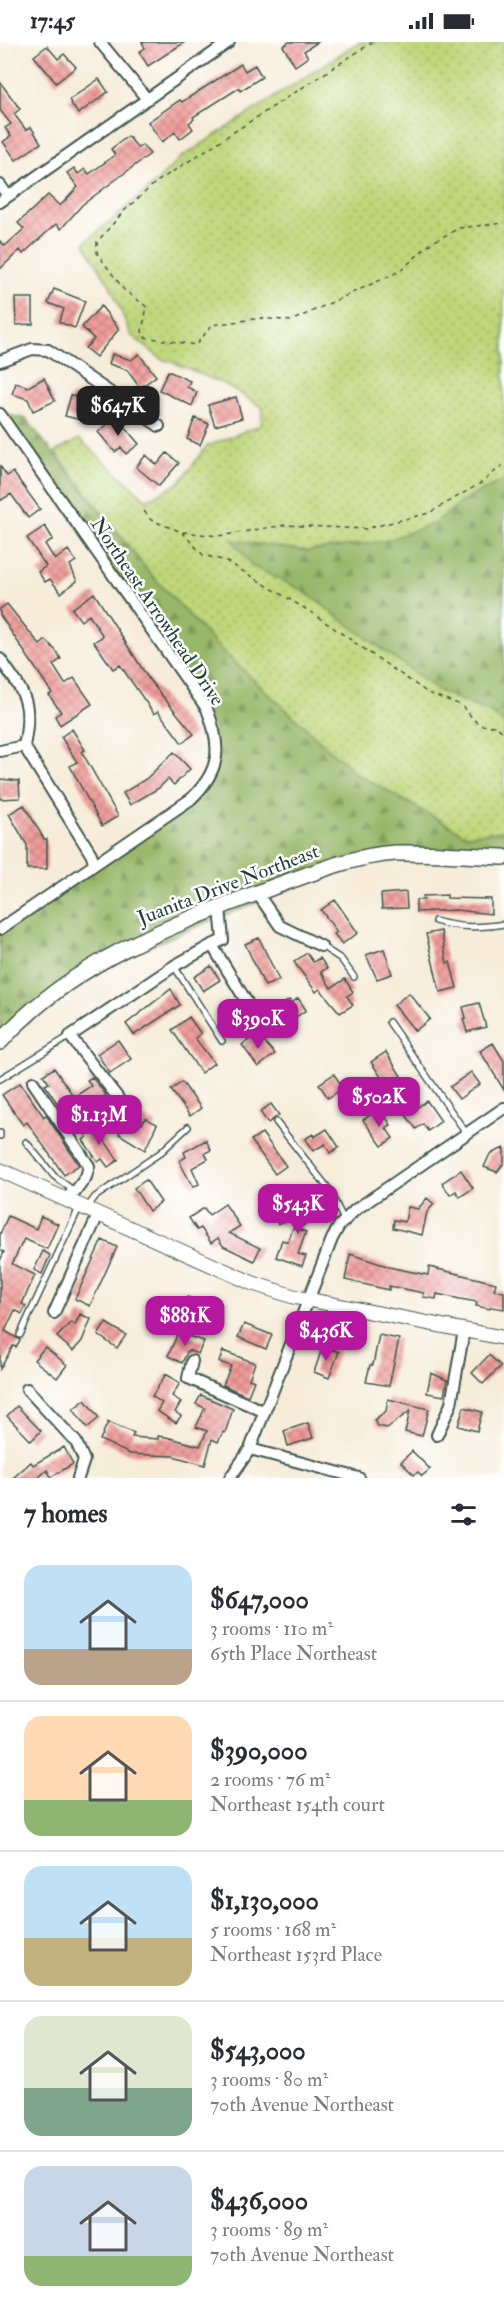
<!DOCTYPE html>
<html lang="en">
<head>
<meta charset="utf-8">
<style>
	:root { --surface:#fff; --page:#f2f2f3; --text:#2b2b33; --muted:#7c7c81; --line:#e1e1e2; --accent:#b5179e }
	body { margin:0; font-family:"IM FELL Double Pica",serif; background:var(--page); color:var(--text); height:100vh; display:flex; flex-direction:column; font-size:22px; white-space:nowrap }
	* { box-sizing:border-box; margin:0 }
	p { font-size:20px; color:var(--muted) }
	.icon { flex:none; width:33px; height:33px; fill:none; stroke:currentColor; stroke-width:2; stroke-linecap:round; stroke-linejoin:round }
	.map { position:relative; height:1436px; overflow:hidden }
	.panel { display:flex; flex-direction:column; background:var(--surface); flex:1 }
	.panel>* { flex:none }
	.price { position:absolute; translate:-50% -51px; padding:0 14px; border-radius:12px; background:var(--accent); color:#fff; font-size:20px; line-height:39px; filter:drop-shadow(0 2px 3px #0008) }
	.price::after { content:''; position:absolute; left:50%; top:36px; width:18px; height:14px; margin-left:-9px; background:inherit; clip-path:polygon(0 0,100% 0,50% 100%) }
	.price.active { background:#222; color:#fff }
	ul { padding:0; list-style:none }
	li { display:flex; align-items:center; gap:18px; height:150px; padding:0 24px }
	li+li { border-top:2px solid var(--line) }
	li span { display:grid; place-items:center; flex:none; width:168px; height:120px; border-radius:18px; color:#555 }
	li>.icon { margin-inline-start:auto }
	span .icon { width:72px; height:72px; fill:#fffc; stroke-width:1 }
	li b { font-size:26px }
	h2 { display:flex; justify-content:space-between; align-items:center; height:72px; padding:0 24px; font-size:26px }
	.status { display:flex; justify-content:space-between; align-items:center; height:42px; padding:0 30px; background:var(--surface); direction:ltr }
	.status svg { height:16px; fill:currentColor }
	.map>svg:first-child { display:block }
	.grass { fill:url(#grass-dots); stroke:#708a56; stroke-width:1.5 }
	.forest { fill:url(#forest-firs); stroke:#5c7a4e; stroke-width:1.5 }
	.building { fill:url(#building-cross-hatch) }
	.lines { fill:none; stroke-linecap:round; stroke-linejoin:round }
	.service-casing { stroke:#3f574d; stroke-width:8 }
	.minor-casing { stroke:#3f574d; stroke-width:14 }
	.tertiary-casing { stroke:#3f574d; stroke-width:16 }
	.secondary-casing { stroke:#3f574d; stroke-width:18 }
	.path { stroke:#3f574d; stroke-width:1.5; stroke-dasharray:4.5 4.5; stroke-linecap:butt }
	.service { stroke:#fff; stroke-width:5 }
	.minor { stroke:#fff; stroke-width:10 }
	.tertiary { stroke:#fff; stroke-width:14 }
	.secondary { stroke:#fff; stroke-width:15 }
	.labels { text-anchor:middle; stroke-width:5; stroke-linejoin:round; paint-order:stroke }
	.street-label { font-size:20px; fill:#1f3d34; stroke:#fff }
</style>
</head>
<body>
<div class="status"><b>17:45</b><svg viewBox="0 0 49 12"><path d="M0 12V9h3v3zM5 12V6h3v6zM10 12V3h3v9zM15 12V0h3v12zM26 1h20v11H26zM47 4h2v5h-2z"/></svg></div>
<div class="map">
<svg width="504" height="1436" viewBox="0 0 504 1436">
	<defs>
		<pattern id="grass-dots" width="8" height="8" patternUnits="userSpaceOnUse" patternTransform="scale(1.5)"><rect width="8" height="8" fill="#c0d679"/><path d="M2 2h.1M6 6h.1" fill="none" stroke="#9baf64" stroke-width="1.8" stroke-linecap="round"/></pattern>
		<pattern id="forest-firs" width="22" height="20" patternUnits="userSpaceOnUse" patternTransform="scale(1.5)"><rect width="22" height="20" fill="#98b769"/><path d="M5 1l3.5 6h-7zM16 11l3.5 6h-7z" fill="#7b9657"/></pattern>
		<pattern id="building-cross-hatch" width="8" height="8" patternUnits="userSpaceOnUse" patternTransform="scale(1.5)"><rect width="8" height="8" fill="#f19d9b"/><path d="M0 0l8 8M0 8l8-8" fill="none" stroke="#c3817f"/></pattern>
	</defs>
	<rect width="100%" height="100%" fill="#fff"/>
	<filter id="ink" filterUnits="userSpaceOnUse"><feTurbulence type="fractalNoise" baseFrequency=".0167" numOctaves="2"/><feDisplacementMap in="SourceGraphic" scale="12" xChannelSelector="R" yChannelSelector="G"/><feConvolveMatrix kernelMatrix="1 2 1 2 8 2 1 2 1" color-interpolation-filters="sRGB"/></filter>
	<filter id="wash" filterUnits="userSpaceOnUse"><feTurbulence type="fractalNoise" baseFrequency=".008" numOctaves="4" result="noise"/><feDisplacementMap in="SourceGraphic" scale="24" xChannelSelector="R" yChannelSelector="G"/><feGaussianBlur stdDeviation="1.35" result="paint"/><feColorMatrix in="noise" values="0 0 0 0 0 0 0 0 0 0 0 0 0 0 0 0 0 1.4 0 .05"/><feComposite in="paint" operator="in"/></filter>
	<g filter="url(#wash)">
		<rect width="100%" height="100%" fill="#f6ecd9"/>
		<!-- grass -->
		<path class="grass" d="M359,0H504V789L466,793L355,731L220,607L147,528L55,410L79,397L147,458L179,441L207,404L261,383L263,366L226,343L173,320L161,317L131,293L111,245L84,201L155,141L180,116Z"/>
		<!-- forest -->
		<path class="forest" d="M0,371L26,377L147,528L220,607L355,731L466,793L504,789V815L395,811L347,823L99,925L0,1001V887L191,757L213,729L214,685Z
			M504,438V682L495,673L441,650L300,547L253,525L232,498L307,509L385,499L432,482L469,455Z"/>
		<g id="blocks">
			<!-- building -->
			<path class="building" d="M142,0H185L148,24L139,10L145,6Z
				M289,0H318L304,9L308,15L295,24L283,4Z
				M47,4L58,17L64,12L76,25L56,41L34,14Z
				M241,22L245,29L255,23L262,35L240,49L239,46L193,75L194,77L189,81L193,87L180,97L175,90L162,100L148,80L180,58L182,60Z
				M99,37L108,50L78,72L69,58Z
				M0,40L20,67L14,72L26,88L31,85L41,101L16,118L3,100L11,94L5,86L11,82L0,68Z
				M128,94L138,106L142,103L150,112L82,163L61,187L56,182L23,212L20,208L0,227V199L5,204L24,187L18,181L48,153L60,164L78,145L67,131L74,126L78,132L85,127L89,132L115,113L111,107Z
				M54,247L85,259L75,286L59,280L64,267L48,261Z
				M15,256H33V282L16,283Z
				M101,264L119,287L96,315L85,306L94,297L82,285Z
				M112,312L131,318L139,312L156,334L140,346L127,328L109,322Z
				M168,329L190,339L187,345L197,350L192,364L159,348Z
				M44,336L55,359L33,369L28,357L12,352L16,341L28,345Z
				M71,353L91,358L85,379L65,374Z
				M236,355L242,376L215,384L208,363Z
				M116,375L139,402L126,412L121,405L115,410L98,390Z
				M195,376L209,382L200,403L187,397Z
				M167,411L179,421L159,444L136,425L146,413L157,423Z
				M0,424L7,434L13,430L40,467L28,476L11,452L0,459Z
				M45,484L53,497L45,502L55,518L68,508L76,519L70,523L77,539L61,551L50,537L45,540L38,530L46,524L27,496Z
				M94,551L150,639L194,692L182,701L158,669L154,672L120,623L113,627L94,600L103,594L89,573L81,579L72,567Z
				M7,562L40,603L46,598L56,609L61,617L53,623L65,642L74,636L92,662L60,683L55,674L61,670L49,653L52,651L0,573V567Z
				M72,687L85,708L82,710L118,774L102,784L70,724L77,720L61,695Z
				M174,710L190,727L174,743L168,737L159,746L130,763L123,751L146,737Z
				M0,737L19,739L20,756L0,757Z
				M24,763L44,797H47V827H27V803L9,772Z
				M406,850L407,866L382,867L381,852Z
				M447,853V856L491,857V872L456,868L416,870V858H424L423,854Z
				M335,858L358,891L342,902L334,892L337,890L321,868Z
				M441,889L447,921L450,920L457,946L440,950L426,892Z
				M259,896L279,938L265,944L245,902Z
				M384,907L392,932L377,937L366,913Z
				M307,911L313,920L320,916L327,926L321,930L331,946L345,937L353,950L347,954L353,963L340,971L320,947L316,950L294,920Z
				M211,924L220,938L203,949L194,935Z
				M171,947L180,963L134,993L126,982Z
				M409,951L430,977L415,989L394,963Z
				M298,956L306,968L286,982L276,967L289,958L292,961Z
				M479,961L486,985L467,990L463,977L466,976L463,965Z
				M189,975L201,992L195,996L214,1021L201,1031L172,988Z
				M257,992L275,1012L258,1025L242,1003Z
				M118,998L131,1017L110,1031L97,1012Z
				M493,1001L504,1019V1048L480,1009Z
				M386,1010L401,1034L387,1044L371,1020Z
				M54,1026L74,1055L91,1044L87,1038L92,1035L106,1053L91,1062L89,1058L69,1071L63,1063L60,1065L45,1043L49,1041L43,1033Z
				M471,1030L480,1042L459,1057L450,1045Z
				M334,1032L343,1046L328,1056L319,1042Z
				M182,1040L201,1066L190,1074L171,1048Z
				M20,1041L44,1075L46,1073L79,1123L64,1133L27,1080L23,1083L2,1053Z
				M427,1059L441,1079L428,1089L423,1082L416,1087L406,1073Z
				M271,1062L279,1073L268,1081L260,1070Z
				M375,1070L380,1077L385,1074L391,1083L386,1086L393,1096L382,1104L363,1078Z
				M145,1076L157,1082L145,1108L119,1092L126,1077L142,1082Z
				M92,1080L118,1118L108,1125L102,1117L98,1120L83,1098L87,1095L82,1088Z
				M327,1087L339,1105L330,1111L325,1102L313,1109L305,1097L313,1092L314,1095Z
				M262,1091L286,1124L275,1132L251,1098Z
				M206,1098L211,1108L205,1111L208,1117L192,1126L199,1142L193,1145L179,1119L186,1115L184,1110Z
				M504,1106V1121L497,1130L484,1125L490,1112Z
				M461,1128L473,1146L460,1155L456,1149L450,1153L442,1141Z
				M146,1138L161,1160L149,1169L134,1146Z
				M312,1156L321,1168L299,1187L306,1190L298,1212L306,1214L302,1224L276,1215L282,1198L288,1200L301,1165Z
				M427,1156L434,1162L427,1170L422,1193L393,1186L394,1178L405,1180L408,1165L418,1167Z
				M225,1162L240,1184L229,1191L260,1206L254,1219L223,1204L218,1196L211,1201L201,1186L197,1188L189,1176L204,1166L209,1173Z
				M292,1166L295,1174L278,1182L274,1174Z
				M8,1174L36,1187L41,1174L58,1182L47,1207L24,1197L12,1222L35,1233L22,1262L26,1264L22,1272L15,1268L5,1289L20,1298L16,1305L13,1304L0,1327V1219L4,1210L0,1208V1192Z
				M102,1198L117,1205L90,1264L75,1257Z
				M43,1209L50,1213L42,1232L34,1228Z
				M350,1212L393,1226L428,1233L429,1225L496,1241L494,1248L504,1250V1267L491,1265L490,1267L476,1264L477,1260L460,1257L437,1252L436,1257L423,1255L424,1251L389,1244V1248L345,1238Z
				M187,1255L206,1261L207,1257L221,1263L212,1284L198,1278L201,1272L183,1266Z
				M80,1272L91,1277L82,1299L73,1309L57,1295L71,1280L75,1283Z
				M106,1281L126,1293L117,1306L98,1293Z
				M244,1282L272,1293L266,1307L238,1295Z
				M178,1291L204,1299L198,1312L188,1308L182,1321L168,1314Z
				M379,1293L399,1297L389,1344L366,1340L370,1323H373Z
				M323,1304L339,1310L329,1336L314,1330Z
				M45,1305L67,1323L57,1336L34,1318Z
				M223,1309L255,1321L249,1337L254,1339L248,1354L223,1343L231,1324L219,1320Z
				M489,1313L501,1324L483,1342L472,1331Z
				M431,1331L447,1338L444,1354L427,1351Z
				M166,1332L180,1341L172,1354L181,1360L175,1370L181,1374L176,1381L157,1369L162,1361L152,1354Z
				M201,1353L233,1367L225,1391L223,1390L218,1400L212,1397L205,1423L173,1414L130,1412L100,1398L108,1380L134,1391L132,1395L158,1397V1394L166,1395L200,1404L207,1389L196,1385L205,1366L196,1362Z
				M388,1357L429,1367L422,1394L405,1390L410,1369L387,1386L378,1384L374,1378L386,1369Z
				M85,1358L99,1376L87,1386L73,1367Z
				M17,1364L41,1389L31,1399L7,1374Z
				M464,1365L482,1370L477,1389L458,1384Z
				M308,1381L313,1396L288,1404L284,1389Z
				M64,1405L73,1422L51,1435L47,1428L38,1436H13L31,1420L33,1423Z
				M412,1409L430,1427L422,1434L418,1430L414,1433L401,1420Z"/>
		</g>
	</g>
	<g filter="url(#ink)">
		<use href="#blocks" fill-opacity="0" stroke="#3f574d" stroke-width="1.5"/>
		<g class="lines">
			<!-- service casing -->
			<g class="service-casing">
				<path id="service" d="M435,879C459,886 479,886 504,882
					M321,904L341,917L354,935
					M174,924L222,999
					M389,980L467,1092
					M0,1037L70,994
					M276,1080L328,1146L344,1178
					M0,1091V1094
					M26,1100L54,1134L74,1149
					M87,1166L95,1155L160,1111L188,1085
					M20,1293L79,1166"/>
			</g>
			<!-- minor casing -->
			<g class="minor-casing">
				<path id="minor" d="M100,0L147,57
					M0,143L8,154
					M0,160L229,0
					M0,319L32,307L48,308L159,384
					M0,372L207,667C222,705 221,728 191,757L0,887
					M0,617C25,652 33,660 24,704L91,812L95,822
					M0,709L24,704
					M257,851L280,884L321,904
					M220,866L223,898L212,903L265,990
					M33,1040L89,1124L86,1135L75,1150L71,1151L68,1159
					M118,1056L70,994L174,924L212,903
					M54,1271L98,1173
					M192,1319L188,1336L263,1369
					M27,1347L76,1400L84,1418L78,1436
					M437,1393L451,1362L464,1288
					M250,1407L359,1436
					M230,1436L250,1407L332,1197L339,1184L355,1168L504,1066"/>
			</g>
			<!-- tertiary casing -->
			<g class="tertiary-casing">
				<path id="tertiary" d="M0,1128L252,1241L295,1255L504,1296"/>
			</g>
			<!-- secondary casing -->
			<g class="secondary-casing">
				<path id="secondary" d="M0,1000C72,919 174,882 273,845C313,831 352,814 395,811C431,810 468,814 504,815"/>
			</g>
			<!-- path -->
			<path class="path" d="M373,0L155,141L124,169L97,200V211L124,248L147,265L142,289L144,295L196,303L212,283L262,276L291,279L400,229L431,201L459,186L504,181
				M144,469L151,478L182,490L203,513L226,519L309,569L428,651L461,663L479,683L496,684L504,691
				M183,490L218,494L285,483L365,487L429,471L481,441L504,422"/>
			<!-- service -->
			<use href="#service" class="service"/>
			<!-- minor -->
			<use href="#minor" class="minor"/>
			<!-- tertiary -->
			<use href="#tertiary" class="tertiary"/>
			<!-- secondary -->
			<use href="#secondary" class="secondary"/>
		</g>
	</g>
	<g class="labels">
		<!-- street labels -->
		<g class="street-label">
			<text transform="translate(158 569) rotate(56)" y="7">Northeast Arrowhead Drive</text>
			<text transform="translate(228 842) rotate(-21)" y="7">Juanita Drive Northeast</text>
		</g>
	</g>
</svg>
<b class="price active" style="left:118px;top:395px">$647K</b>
<b class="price" style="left:258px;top:1008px">$390K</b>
<b class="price" style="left:379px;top:1086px">$502K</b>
<b class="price" style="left:99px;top:1104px">$1.13M</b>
<b class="price" style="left:298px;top:1193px">$543K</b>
<b class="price" style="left:185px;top:1305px">$881K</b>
<b class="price" style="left:326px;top:1320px">$436K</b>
</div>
<section class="panel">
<h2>7 homes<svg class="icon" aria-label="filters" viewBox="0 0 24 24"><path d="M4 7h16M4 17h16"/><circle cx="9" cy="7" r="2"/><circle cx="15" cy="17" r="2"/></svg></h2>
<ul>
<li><span style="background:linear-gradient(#bfe0f5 70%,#b9a48a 0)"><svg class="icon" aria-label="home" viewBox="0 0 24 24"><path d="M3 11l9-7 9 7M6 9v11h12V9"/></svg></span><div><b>$647,000</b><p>3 rooms · 110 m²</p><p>65th Place Northeast</p></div></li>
<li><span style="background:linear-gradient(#ffd9b3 70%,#8fb573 0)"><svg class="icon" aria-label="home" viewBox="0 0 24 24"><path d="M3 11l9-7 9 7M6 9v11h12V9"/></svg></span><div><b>$390,000</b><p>2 rooms · 76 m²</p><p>Northeast 154th court</p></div></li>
<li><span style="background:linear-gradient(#bfe0f5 60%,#c2b280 0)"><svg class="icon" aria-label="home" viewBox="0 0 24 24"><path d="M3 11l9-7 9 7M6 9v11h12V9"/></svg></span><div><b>$1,130,000</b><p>5 rooms · 168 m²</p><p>Northeast 153rd Place</p></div></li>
<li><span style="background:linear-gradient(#dfe7d0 60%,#7fa58c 0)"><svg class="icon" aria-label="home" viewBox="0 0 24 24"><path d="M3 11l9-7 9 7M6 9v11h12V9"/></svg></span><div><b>$543,000</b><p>3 rooms · 80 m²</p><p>70th Avenue Northeast</p></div></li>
<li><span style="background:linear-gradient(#c9d6e8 75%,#8fb573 0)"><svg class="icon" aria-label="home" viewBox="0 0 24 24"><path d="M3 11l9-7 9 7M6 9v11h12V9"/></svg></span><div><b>$436,000</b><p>3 rooms · 89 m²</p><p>70th Avenue Northeast</p></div></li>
</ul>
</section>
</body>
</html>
